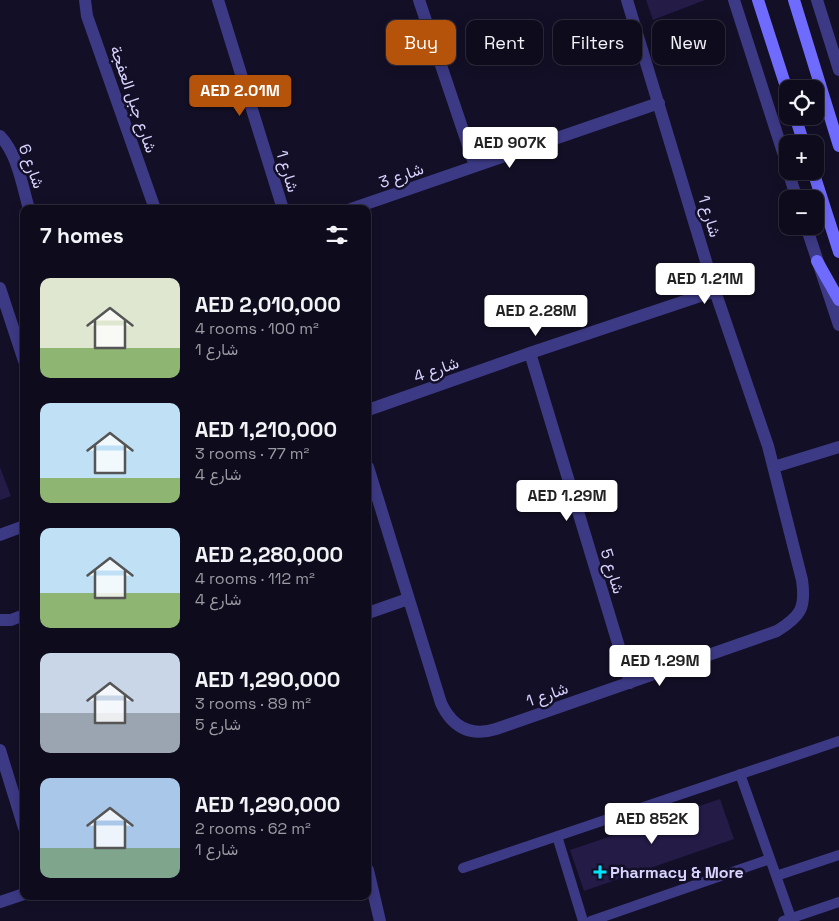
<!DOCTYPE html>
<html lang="en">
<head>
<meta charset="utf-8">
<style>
	:root { --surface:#0e0b1c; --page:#171425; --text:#f1f3f6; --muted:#9b9ba3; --line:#2e2b3b; --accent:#b45309 }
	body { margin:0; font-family:"Space Grotesk",Vazirmatn,sans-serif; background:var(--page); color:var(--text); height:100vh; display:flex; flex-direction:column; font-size:19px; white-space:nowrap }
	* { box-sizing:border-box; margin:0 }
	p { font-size:16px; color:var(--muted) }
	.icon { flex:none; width:28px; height:28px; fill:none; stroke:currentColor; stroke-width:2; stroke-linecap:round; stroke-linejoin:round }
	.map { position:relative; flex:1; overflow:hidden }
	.side { position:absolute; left:20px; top:205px; width:351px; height:695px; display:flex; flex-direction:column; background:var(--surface); border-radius:10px; box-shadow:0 2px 12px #0003,0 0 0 1px var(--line) }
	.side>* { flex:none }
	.guide { position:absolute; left:386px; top:20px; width:378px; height:45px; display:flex; gap:10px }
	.controls { position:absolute; left:779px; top:80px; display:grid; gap:10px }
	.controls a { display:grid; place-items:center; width:45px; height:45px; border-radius:10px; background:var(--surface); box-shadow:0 2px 12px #0003,0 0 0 1px var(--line); font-size:25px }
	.price { position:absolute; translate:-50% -42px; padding:0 11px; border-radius:5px; background:#fff; color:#222; font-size:16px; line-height:32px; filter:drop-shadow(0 1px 2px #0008) }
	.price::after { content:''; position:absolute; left:50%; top:30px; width:15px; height:11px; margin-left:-8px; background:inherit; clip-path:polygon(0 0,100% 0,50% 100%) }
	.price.active { background:var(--accent); color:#fff }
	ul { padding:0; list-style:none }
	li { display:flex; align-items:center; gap:15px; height:125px; padding:0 20px }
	li span { display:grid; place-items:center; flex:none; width:140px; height:100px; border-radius:10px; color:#555 }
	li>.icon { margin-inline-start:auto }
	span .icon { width:60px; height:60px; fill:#fffc; stroke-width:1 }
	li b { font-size:21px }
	h2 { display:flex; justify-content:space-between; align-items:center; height:60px; padding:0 20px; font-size:21px }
	.pill { padding:0 18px; border-radius:10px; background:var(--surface); box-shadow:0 2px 12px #0003,0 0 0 1px var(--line); font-size:18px; line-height:45px }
	.pill.active { background:var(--accent); color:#fff }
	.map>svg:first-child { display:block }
	.building { fill:#241b47 }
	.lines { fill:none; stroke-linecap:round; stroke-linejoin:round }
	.service { stroke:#3d3a85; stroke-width:10 }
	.minor { stroke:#3d3a85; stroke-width:12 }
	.secondary { stroke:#6f6bff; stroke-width:12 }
	.poi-dot { fill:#00e5ff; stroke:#130f26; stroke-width:2 }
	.labels { text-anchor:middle; stroke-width:5; stroke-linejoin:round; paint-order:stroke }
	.street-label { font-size:16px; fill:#d9d4ff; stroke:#130f26 }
	.poi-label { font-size:16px; font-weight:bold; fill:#d9d4ff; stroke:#130f26; text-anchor:start }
</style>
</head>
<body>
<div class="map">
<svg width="839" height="921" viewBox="0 0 839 921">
	<rect width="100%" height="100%" fill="#130f26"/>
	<!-- building -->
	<path class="building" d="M646,0H705L653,20Z
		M0,467L11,496L0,500Z
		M720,799L734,839L584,891L570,850Z"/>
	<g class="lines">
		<!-- service -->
		<path class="service" d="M740,774L791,918
			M557,836L583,921
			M463,868L839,741
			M776,876L839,855
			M591,921L770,859
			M783,921L839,902"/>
		<!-- minor -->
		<path class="minor" d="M85,0L87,16L155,209
			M218,0L283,209
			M419,0L475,166
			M734,0L788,168
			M817,0L839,70
			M0,136C18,155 22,185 29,209
			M788,171L797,199
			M351,209L659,103
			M806,226L839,325
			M0,288L24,361
			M530,353L630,683
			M368,410L530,353L715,291
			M368,467L441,703C452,727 470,737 496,729L777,631C801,616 806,608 802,580L768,446L715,291L627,0
			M774,467L839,447
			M0,535L24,526
			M368,613L408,599
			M0,620H11L24,615
			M0,750L24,828
			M368,870L380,921
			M0,902L24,894"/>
		<!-- secondary -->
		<path class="secondary" d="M758,0L788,93
			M794,0L839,146
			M795,116L804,144
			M813,171L839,252
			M817,261L839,300"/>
	</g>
	<!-- markers -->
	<path class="poi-dot" d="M597.5 864.5h5v5h5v5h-5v5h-5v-5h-5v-5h5z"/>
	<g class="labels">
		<!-- street labels -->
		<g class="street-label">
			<text transform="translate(134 99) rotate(71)" y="6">شارع جبل العفجة</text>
			<text transform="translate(32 166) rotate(70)" y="6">شارع 6</text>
			<text transform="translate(288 171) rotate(73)" y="6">شارع 1</text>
			<text transform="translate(401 175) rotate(-19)" y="6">شارع 3</text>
			<text transform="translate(710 216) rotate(73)" y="6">شارع 1</text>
			<text transform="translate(436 369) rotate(-19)" y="6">شارع 4</text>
			<text transform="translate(613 571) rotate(73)" y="6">شارع 5</text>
			<text transform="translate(547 694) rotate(-19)" y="6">شارع 1</text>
		</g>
		<!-- poi labels -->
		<g class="poi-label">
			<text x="610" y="878">Pharmacy &amp; More</text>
		</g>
	</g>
</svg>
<div class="controls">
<a><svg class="icon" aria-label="locate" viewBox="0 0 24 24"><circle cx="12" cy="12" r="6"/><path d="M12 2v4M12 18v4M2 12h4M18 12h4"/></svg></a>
<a>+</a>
<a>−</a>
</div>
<b class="price active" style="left:240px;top:117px">AED 2.01M</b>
<b class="price" style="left:510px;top:169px">AED 907K</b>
<b class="price" style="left:705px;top:305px">AED 1.21M</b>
<b class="price" style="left:536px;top:337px">AED 2.28M</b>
<b class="price" style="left:567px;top:522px">AED 1.29M</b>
<b class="price" style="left:660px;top:687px">AED 1.29M</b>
<b class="price" style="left:652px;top:845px">AED 852K</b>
<div class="guide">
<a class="pill active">Buy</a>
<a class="pill">Rent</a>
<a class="pill">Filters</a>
<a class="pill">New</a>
</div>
<section class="side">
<h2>7 homes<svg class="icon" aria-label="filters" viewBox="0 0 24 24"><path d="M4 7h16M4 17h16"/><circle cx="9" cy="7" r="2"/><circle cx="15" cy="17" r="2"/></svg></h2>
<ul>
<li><span style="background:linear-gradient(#dfe7d0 70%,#8fb573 0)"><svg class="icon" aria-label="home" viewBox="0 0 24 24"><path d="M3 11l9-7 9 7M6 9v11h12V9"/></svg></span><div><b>AED 2,010,000</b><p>4 rooms · 100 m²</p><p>شارع 1</p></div></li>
<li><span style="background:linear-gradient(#bfe0f5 75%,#8fb573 0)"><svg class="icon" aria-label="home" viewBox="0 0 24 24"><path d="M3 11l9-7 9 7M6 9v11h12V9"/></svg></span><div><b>AED 1,210,000</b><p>3 rooms · 77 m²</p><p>شارع 4</p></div></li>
<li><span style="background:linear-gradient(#bfe0f5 65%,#8fb573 0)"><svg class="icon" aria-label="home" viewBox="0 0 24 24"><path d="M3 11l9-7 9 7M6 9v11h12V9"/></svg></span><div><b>AED 2,280,000</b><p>4 rooms · 112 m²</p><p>شارع 4</p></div></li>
<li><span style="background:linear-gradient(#c9d6e8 60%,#9aa5b1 0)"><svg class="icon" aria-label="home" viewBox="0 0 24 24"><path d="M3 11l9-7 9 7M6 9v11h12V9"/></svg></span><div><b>AED 1,290,000</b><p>3 rooms · 89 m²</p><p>شارع 5</p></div></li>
<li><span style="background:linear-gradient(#a9c7e8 70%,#7fa58c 0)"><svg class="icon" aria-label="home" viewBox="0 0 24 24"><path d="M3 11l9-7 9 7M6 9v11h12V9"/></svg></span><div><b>AED 1,290,000</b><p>2 rooms · 62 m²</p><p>شارع 1</p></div></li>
</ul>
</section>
</div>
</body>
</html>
